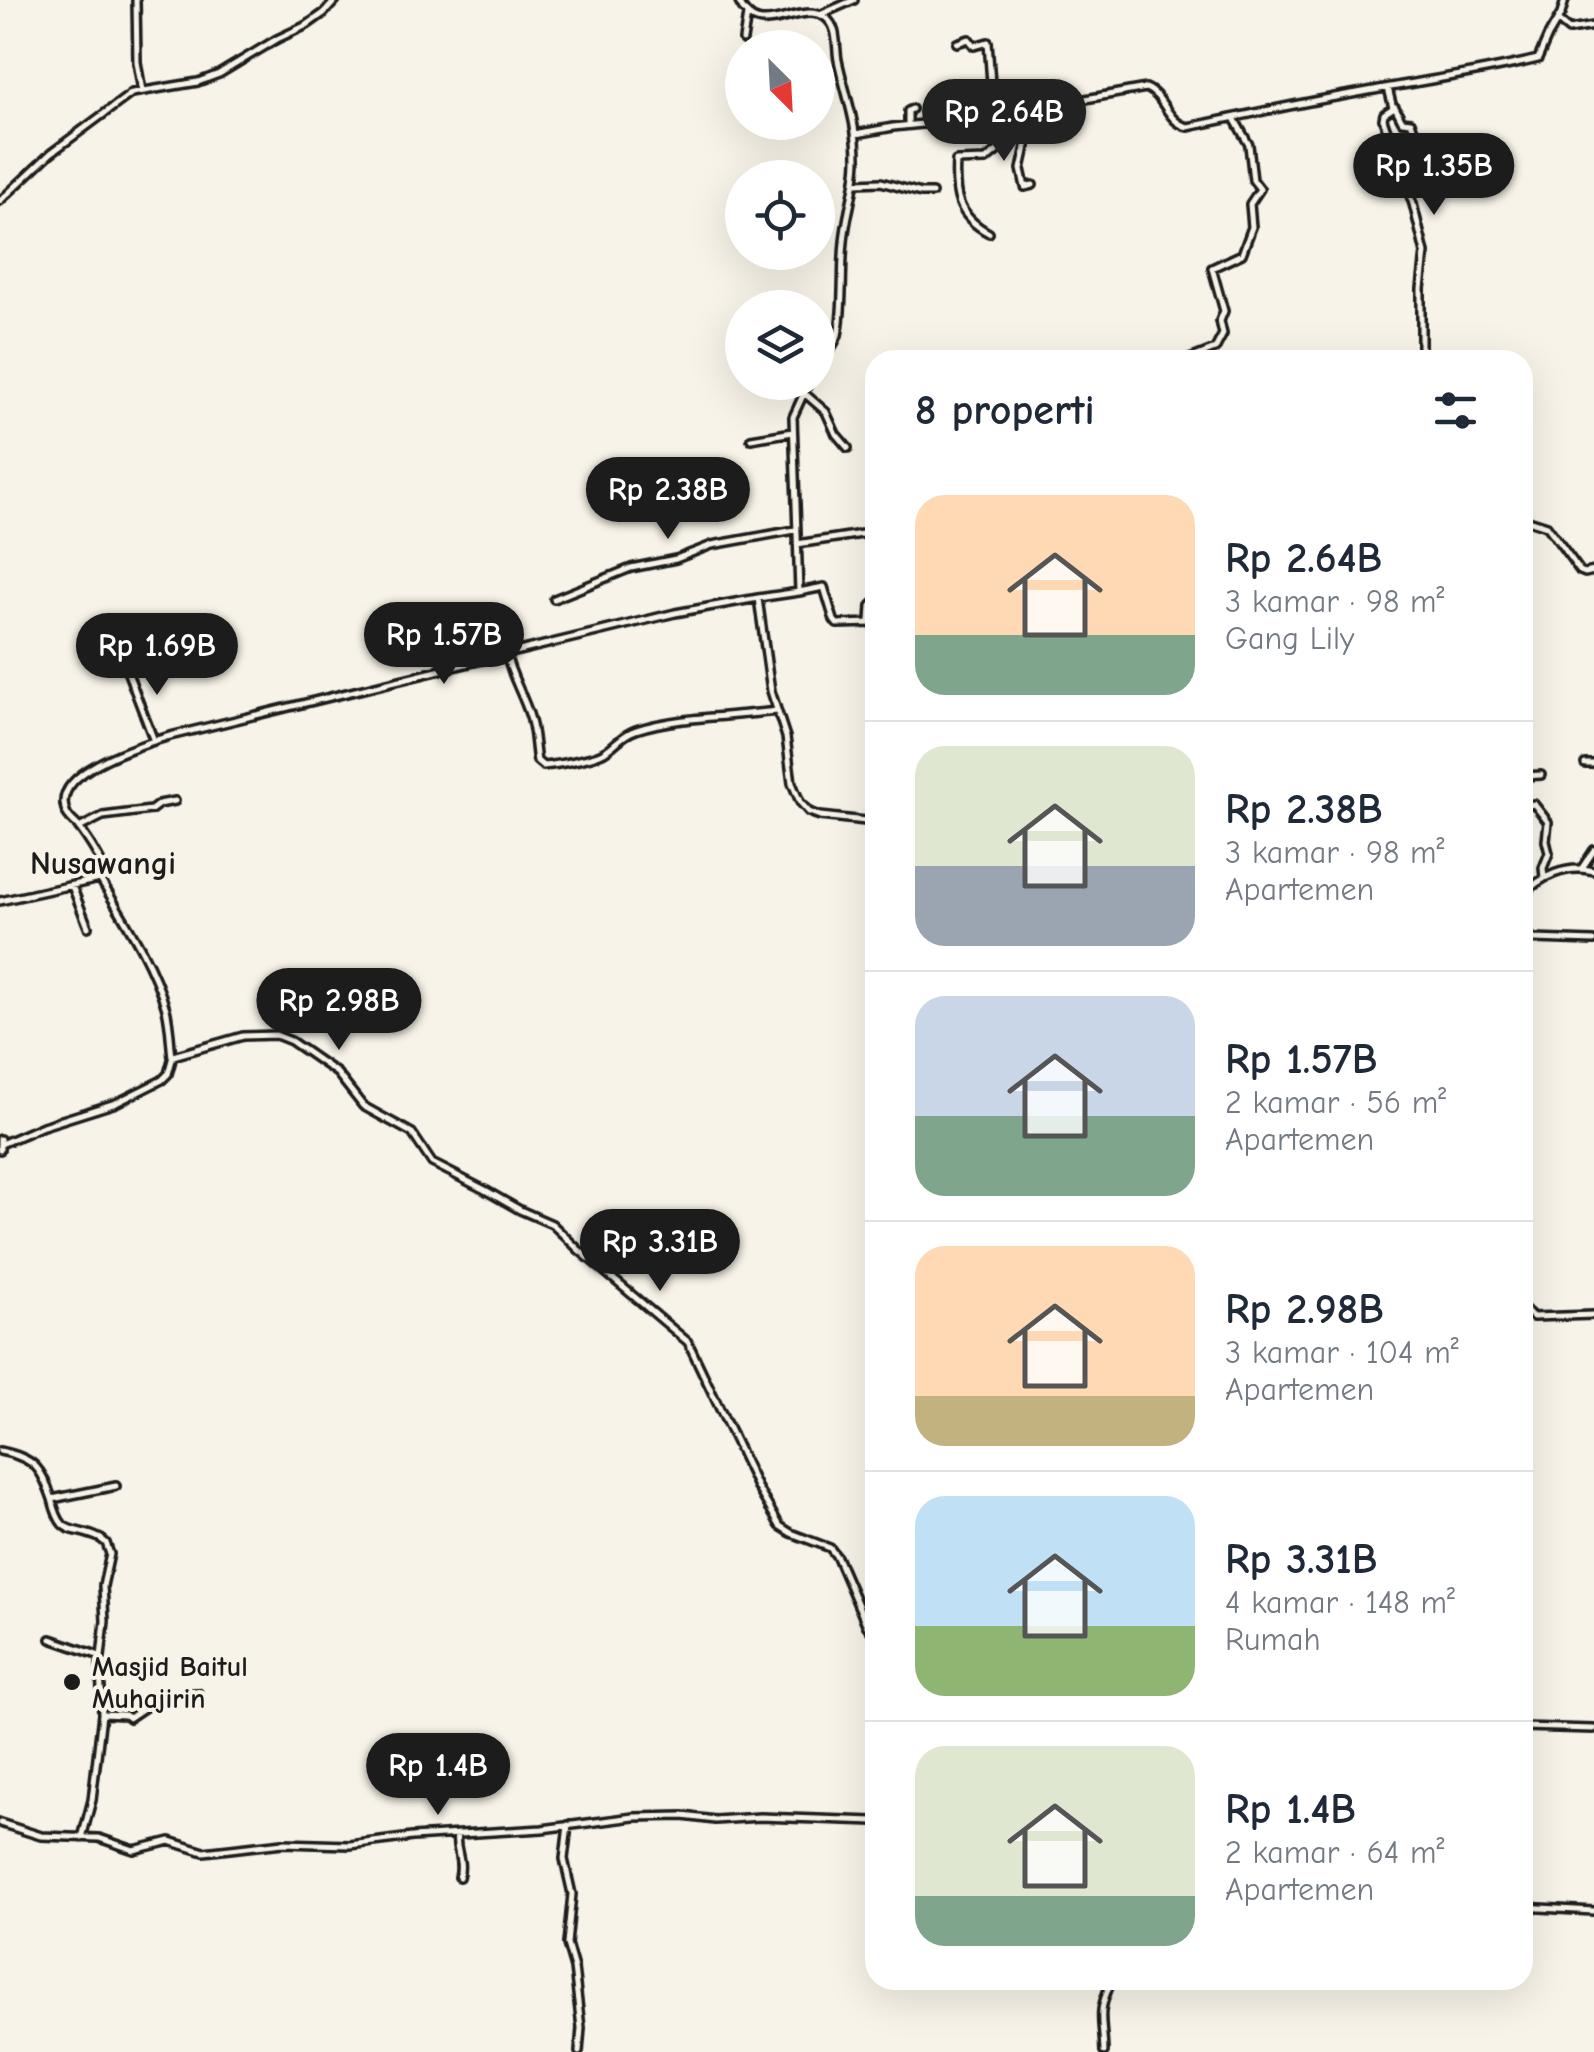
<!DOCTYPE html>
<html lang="id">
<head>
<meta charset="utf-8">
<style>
	:root { --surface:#fff; --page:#f2f2f3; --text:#1f2937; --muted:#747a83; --line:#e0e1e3; --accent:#1c1c1c }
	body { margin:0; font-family:"Comic Neue",sans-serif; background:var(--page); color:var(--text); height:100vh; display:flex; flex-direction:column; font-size:38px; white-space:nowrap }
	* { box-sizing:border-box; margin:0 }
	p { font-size:32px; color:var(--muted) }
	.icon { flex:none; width:55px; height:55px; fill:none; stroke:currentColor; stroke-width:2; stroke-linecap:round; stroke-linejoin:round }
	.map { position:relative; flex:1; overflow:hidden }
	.side { position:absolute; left:865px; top:350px; width:668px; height:1640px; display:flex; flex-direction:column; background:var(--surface); border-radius:30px; box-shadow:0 10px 40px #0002 }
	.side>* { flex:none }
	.needle { width:65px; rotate:156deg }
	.buttons { position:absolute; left:725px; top:30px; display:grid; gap:20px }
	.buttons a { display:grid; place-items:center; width:110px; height:110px; border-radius:50%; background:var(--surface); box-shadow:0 10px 40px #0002; font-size:50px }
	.price { position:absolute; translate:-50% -85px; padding:0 22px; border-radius:35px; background:var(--accent); color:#fff; font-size:32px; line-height:65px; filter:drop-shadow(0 2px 5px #0008) }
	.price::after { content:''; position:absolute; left:50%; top:60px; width:30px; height:22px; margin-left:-15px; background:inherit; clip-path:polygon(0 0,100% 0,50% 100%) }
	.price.current { background:#222; color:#fff }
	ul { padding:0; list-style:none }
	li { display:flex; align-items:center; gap:30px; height:250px; padding:0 50px }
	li+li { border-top:2px solid var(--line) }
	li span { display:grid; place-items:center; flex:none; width:280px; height:200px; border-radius:30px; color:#555 }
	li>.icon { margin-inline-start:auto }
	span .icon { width:120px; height:120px; fill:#fffc; stroke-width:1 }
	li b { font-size:42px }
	h2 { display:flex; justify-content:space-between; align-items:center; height:120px; padding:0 50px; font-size:42px }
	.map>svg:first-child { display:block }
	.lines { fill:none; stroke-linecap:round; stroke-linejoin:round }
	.minor-casing { stroke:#1c1c1c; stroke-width:12 }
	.minor { stroke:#f7f3e8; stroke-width:5 }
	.poi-dot { fill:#1c1c1c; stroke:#f7f3e8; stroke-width:4 }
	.labels { text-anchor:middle; stroke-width:8; stroke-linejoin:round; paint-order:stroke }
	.poi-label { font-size:28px; font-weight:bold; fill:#1c1c1c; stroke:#f7f3e8; text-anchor:start }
	.quarter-label { font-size:32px; font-weight:bold; fill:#1c1c1c; stroke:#f7f3e8 }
</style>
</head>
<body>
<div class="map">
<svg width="1594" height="2052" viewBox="0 0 1594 2052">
	<rect width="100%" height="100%" fill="#f7f3e8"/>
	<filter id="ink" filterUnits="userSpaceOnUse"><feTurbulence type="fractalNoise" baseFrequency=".01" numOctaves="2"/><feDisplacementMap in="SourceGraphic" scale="20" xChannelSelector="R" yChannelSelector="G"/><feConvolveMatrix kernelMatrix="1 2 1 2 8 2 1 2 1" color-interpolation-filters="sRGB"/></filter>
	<g filter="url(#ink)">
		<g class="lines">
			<!-- minor casing -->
			<g class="minor-casing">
				<path id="minor" d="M136,0L137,62L142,91
					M738,0C758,46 796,0 825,17C839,28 835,44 838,60C845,93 857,123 857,158C857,187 846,214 844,242C841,270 844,309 838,335C835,346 823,357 818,367
					M822,14L854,0
					M1558,21L1569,30L1594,26
					M743,40L747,15
					M957,43L969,39L974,46L988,42L991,83L998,99L999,114
					M1388,88L1393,108L1384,114L1383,119L1413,204L1425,253L1421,289V360
					M1395,107L1402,121L1411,122L1415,133
					M981,118L982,128L1003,132L1002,147L986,160L956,161C954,194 957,216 989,233
					M908,125V111L912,109
					M856,134L893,127L981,118L1146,88C1165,96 1166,122 1188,127C1246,115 1304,102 1363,92C1421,81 1480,73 1538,59L1548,36L1561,14L1565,0
					M856,183L881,182L921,193H932
					M1033,185L1025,187L1021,169L1035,106
					M0,201L51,153L132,93L198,82L219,74L277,39L307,25L324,13L336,0
					M1187,360L1215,349L1223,334L1220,321L1224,311L1212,268L1242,254L1252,227L1250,204L1260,189L1253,180L1249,145L1234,118
					M803,392L826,412L836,434L848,448
					M751,439L793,432
					M1522,518L1547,526L1580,571L1585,573L1594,571
					M797,544L875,532
					M799,592L824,587L834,620L837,624L875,623
					M758,598L799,592L793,417L809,382
					M554,599L631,568L676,559L712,545L795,530
					M870,622L871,606L875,602
					M506,654C511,675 522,693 529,714C535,730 534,745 537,761L543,766C556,765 595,758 604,752C616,745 621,735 636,730C679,716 732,717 776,711
					M126,668L154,741
					M1585,764H1594
					M1524,776L1541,775
					M1522,806L1534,804L1548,822L1546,841L1549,853L1543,868L1544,878
					M79,828L103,816L151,810L159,804L175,801
					M1582,868L1594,850
					M100,879C124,919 153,963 166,1009C170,1024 170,1041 172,1057
					M72,886L88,927
					M1522,896C1541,876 1567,864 1594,871
					M0,901L100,879L106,874C100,857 89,841 78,826C74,822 70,819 67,814C46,772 144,744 170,736L675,613L758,598L771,691L786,737L792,783L800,802L809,812L820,816L875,822
					M1522,923L1527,934L1534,939L1594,941
					M0,1139V1150
					M1,1144L43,1126L116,1103L162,1080L168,1074L173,1056L243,1036L276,1035L291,1041L337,1073L363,1106L412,1133L432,1163L485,1190L520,1210L552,1224L579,1250L688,1342L757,1487L780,1526L791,1533L830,1548L837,1557L867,1626L875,1636
					M1522,1307L1533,1317L1594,1315
					M0,1451C34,1458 41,1467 52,1499L116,1486
					M52,1499C62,1540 71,1524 101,1539L106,1543L110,1554L103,1586L105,1621L100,1666L102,1714L92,1800L82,1838
					M51,1639L100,1656
					M102,1714L125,1715L129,1718L163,1695L198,1693
					M1522,1727L1594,1729
					M0,1823L41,1836L99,1838L134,1850L170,1841L204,1852L283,1843L350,1845L412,1837L542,1829L634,1817L683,1816L715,1820L760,1817L875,1821
					M568,1825L564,1859L572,1894L567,1944L574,1968L578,2002L581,2028L579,2052
					M457,1835C454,1849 464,1860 459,1877
					M1522,1907L1594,1911
					M1104,2052C1103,2017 1096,2015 1112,1980"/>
			</g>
			<!-- minor -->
			<use href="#minor" class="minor"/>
		</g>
	</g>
	<!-- markers -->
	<circle class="poi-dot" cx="72" cy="1682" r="10"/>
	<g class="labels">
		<!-- poi labels -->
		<g class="poi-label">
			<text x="92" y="1676">Masjid Baitul<tspan x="92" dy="32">Muhajirin</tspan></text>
		</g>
		<!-- quarter labels -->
		<g class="quarter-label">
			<text x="103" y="874">Nusawangi</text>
		</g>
	</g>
</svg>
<div class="buttons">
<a><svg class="needle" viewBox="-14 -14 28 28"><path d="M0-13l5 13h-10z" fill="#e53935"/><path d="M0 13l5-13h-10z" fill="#747a83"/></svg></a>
<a><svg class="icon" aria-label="locate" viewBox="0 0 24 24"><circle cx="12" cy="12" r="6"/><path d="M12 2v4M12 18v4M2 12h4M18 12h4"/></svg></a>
<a><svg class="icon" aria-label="layers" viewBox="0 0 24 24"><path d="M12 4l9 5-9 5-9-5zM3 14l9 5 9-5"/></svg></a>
</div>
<b class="price current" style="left:1004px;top:164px">Rp 2.64B</b>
<b class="price" style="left:1434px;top:218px">Rp 1.35B</b>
<b class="price" style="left:668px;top:542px">Rp 2.38B</b>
<b class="price" style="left:444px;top:687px">Rp 1.57B</b>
<b class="price" style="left:157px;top:698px">Rp 1.69B</b>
<b class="price" style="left:339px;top:1053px">Rp 2.98B</b>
<b class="price" style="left:660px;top:1294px">Rp 3.31B</b>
<b class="price" style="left:438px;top:1818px">Rp 1.4B</b>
<section class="side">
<h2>8 properti<svg class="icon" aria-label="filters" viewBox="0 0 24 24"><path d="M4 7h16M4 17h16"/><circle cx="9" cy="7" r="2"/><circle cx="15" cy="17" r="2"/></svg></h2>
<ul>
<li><span style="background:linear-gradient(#ffd9b3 70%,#7fa58c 0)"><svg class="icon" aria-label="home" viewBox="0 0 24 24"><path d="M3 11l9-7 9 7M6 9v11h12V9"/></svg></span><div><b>Rp 2.64B</b><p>3 kamar · 98 m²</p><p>Gang Lily</p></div></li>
<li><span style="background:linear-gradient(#dfe7d0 60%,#9aa5b1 0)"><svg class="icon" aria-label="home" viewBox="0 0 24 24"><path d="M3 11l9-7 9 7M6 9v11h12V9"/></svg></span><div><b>Rp 2.38B</b><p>3 kamar · 98 m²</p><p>Apartemen</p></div></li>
<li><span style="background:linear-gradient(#c9d6e8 60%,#7fa58c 0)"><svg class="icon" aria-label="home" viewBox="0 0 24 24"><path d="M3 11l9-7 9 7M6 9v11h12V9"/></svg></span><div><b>Rp 1.57B</b><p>2 kamar · 56 m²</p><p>Apartemen</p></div></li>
<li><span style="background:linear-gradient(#ffd9b3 75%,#c2b280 0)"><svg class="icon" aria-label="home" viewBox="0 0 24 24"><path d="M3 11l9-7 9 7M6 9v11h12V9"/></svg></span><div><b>Rp 2.98B</b><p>3 kamar · 104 m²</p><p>Apartemen</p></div></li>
<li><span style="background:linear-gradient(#bfe0f5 65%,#8fb573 0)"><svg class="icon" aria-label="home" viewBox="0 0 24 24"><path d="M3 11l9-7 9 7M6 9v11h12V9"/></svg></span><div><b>Rp 3.31B</b><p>4 kamar · 148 m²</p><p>Rumah</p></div></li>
<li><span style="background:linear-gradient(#dfe7d0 75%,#7fa58c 0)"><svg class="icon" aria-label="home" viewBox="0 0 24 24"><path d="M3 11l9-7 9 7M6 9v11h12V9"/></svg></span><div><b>Rp 1.4B</b><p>2 kamar · 64 m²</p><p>Apartemen</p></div></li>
</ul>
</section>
</div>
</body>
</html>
